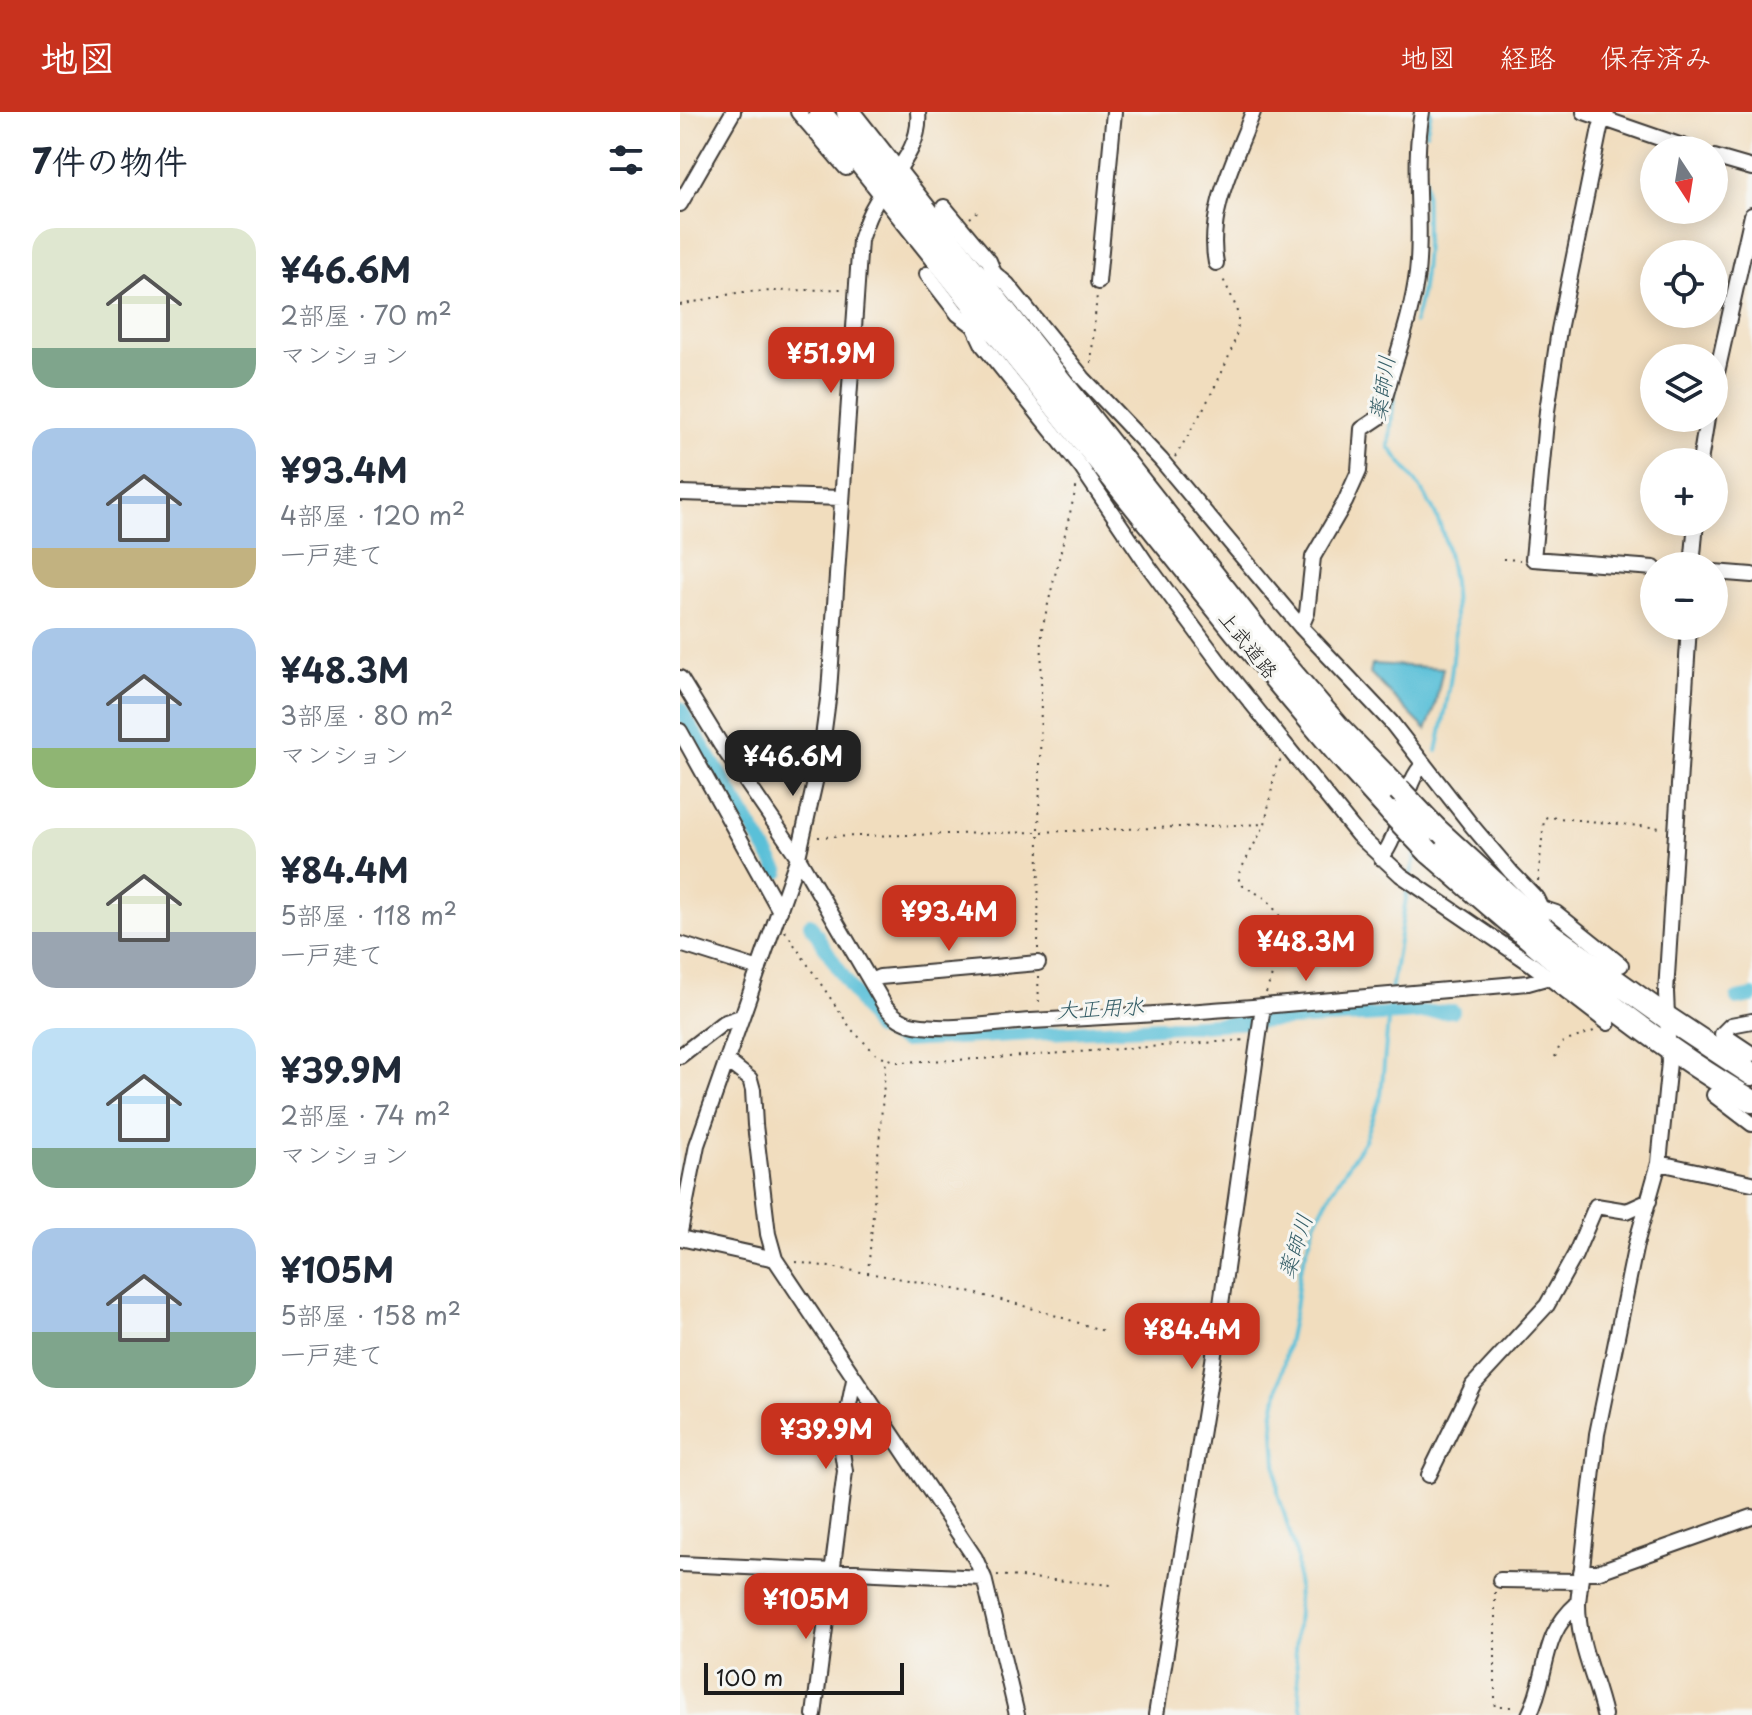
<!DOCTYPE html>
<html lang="ja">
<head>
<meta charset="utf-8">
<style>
	:root { --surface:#fff; --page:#f6f6f7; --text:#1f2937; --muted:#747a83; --accent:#c8321e }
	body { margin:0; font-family:"Playpen Sans","Klee One",sans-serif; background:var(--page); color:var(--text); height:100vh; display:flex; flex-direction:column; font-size:30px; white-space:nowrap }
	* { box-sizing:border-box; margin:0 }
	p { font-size:26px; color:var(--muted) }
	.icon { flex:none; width:44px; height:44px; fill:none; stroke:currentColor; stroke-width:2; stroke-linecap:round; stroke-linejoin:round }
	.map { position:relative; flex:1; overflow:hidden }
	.side { display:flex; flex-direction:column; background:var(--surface); width:680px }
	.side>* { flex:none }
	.needle { width:52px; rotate:168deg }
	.tools { position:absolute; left:960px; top:24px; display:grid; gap:16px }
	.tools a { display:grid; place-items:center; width:88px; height:88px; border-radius:50%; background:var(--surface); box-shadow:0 4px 20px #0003; font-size:40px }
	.scale { position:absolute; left:24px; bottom:20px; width:200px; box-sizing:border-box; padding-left:8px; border:4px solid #1c1c1c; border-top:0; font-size:22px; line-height:28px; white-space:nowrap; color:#1c1c1c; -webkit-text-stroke:6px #f6f6f2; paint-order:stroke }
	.price { position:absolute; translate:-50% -68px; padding:0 18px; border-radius:16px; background:var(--accent); color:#fff; font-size:26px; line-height:52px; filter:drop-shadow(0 2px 4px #0008) }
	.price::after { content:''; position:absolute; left:50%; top:48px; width:24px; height:18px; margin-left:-12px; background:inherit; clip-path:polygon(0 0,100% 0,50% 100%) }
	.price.current { background:#222; color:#fff }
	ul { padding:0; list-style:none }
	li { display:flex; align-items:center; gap:24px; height:200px; padding:0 32px }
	li span { display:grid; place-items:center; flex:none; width:224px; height:160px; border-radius:24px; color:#555 }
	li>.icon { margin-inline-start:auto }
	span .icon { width:96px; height:96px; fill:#fffc; stroke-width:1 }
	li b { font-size:34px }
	h2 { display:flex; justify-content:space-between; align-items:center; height:96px; padding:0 32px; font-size:34px }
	header { display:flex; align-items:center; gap:48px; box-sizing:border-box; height:112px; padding:0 40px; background:var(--accent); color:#fff }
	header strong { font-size:38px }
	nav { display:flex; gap:44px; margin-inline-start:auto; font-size:28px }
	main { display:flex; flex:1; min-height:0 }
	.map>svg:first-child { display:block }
	.water { fill:#5ac0d8; stroke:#3b6e7a; stroke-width:2 }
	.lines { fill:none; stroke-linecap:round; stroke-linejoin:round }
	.stream { stroke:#5ac0d8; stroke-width:4 }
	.canal { stroke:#5ac0d8; stroke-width:14 }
	.minor-casing { stroke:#3c3934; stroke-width:18 }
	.highway-casing { stroke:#3c3934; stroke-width:26 }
	.path { stroke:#3c3934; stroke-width:2; stroke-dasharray:2 6; stroke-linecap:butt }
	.minor { stroke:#fff; stroke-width:14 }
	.highway { stroke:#fff; stroke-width:22 }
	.highway-bridge-casing { stroke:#3c3934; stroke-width:26; stroke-linecap:butt }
	.highway-bridge { stroke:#fff; stroke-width:22 }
	.labels { text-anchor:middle; stroke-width:6; stroke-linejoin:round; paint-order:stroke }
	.street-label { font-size:20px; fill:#1c1c1c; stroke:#f6f6f2 }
	.water-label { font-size:22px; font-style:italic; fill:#355e67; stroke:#f6f6f2 }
</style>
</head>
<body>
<header>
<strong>地図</strong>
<nav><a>地図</a><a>経路</a><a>保存済み</a></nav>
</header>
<main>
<section class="side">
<h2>7件の物件<svg class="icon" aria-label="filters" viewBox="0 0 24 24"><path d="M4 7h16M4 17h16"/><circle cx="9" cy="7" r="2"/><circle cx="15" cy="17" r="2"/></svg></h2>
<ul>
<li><span style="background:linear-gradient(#dfe7d0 75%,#7fa58c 0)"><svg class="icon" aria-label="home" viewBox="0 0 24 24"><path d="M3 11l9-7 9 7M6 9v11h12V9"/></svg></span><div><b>¥46.6M</b><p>2部屋 · 70 m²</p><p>マンション</p></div></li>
<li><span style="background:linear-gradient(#a9c7e8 75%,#c2b280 0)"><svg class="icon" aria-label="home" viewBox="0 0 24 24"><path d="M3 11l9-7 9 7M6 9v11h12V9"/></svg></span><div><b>¥93.4M</b><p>4部屋 · 120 m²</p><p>一戸建て</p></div></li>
<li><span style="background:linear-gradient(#a9c7e8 75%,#8fb573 0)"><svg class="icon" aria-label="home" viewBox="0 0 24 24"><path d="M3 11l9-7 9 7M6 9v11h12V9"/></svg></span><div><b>¥48.3M</b><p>3部屋 · 80 m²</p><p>マンション</p></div></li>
<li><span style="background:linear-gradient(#dfe7d0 65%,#9aa5b1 0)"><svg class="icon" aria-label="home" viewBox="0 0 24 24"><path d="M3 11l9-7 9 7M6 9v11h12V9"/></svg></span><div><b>¥84.4M</b><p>5部屋 · 118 m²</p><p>一戸建て</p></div></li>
<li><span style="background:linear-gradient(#bfe0f5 75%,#7fa58c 0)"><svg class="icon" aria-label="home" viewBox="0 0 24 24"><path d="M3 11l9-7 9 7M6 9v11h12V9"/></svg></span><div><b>¥39.9M</b><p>2部屋 · 74 m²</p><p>マンション</p></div></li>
<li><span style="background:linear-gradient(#a9c7e8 65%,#7fa58c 0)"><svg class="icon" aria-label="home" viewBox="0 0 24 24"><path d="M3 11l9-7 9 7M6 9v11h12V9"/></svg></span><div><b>¥105M</b><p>5部屋 · 158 m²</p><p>一戸建て</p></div></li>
</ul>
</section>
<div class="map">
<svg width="1072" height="1603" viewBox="0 0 1072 1603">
	<rect width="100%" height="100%" fill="#f6f6f2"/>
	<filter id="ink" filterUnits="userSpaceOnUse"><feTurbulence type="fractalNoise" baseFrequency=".0125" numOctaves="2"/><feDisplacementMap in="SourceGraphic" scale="16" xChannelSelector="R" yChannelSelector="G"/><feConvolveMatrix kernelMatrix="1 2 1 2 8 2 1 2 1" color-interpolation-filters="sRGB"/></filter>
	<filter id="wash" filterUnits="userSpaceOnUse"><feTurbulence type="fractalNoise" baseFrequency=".006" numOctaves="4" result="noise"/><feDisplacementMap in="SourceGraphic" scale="32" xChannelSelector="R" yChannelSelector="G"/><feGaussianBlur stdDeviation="1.8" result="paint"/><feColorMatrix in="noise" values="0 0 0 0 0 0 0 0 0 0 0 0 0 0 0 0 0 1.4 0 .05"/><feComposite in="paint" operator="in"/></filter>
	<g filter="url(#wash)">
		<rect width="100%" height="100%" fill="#f1ddbe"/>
		<!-- water -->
		<path class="water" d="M692,552L763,556L754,598L746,618L690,561Z"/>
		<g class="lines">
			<!-- stream -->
			<path class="stream" d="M746,21L751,0
				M734,211C749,162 746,116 745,65
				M715,273L709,335C728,359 749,384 760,413C786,489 774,563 757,639
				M730,765L737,738
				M711,879L728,773
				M625,1603L621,1595L615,1537L618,1500L617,1445L598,1381L593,1304L615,1197L620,1159L636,1109L651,1080L685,1028L701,983L710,888"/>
			<!-- canal -->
			<path class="canal" d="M0,596L99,760
				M130,812L197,917L223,929L773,899
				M1057,887L1072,884"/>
		</g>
	</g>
	<g filter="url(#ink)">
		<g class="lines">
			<!-- minor casing -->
			<g class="minor-casing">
				<path id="minor" d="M118,0L166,56
					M904,0L1014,38
					M927,0L920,16L879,218L867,299L853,447L974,456
					M1034,45L1072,56
					M0,92L53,0
					M264,95L309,149L314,161
					M536,151C526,100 556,46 573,0
					M247,162L278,202L294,214L303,233L401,355L466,451L545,558L678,723L721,763L850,851L928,911
					M299,166L314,161L327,172L403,266L481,348L621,515L711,610L792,714L831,760L856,786L861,796L854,807
					M418,170L434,0
					M1034,274L1072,103
					M1020,350L1027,306
					M0,381L162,386
					M1012,454L1016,410
					M1034,460L1072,463
					M621,515L627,501L633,445L665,390L679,359L682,317L700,305C711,257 731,210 737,161C743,107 732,55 742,0
					M0,566L41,633L118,745L205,894C213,904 222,911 235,913C272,919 314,911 351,909C428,905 505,901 583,894
					M0,619L100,799
					M701,746C722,722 724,668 744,652
					M861,796L876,801L941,853
					M0,832L79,857
					M191,869L200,865L358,851
					M1072,909L1051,913L1042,922L1072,942
					M0,944L43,911L61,905
					M47,949L70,967L73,978L75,1013L88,1122L95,1147L295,1446L304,1466L337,1603
					M1034,983L1072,1012
					M979,1051L1072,1071
					M0,1120L17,1033L118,745L140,648L149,580L180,128C184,116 188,103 195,92C212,62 242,37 238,0
					M0,1126L95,1147
					M749,1363L793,1273L867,1193L895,1143L916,1094L947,1099L969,1089
					M0,1452L304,1466
					M901,1460H917L1072,1405
					M820,1468L900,1469
					M134,1603L165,1359L161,1333L174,1268
					M476,1603L533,1249L583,894L848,871L873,864
					M849,1603C870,1561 859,1525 898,1491
					M924,1603C915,1563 898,1535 898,1491L917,1322L956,1132L979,1051L989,950L986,880L1009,514"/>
			</g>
			<!-- highway casing -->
			<g class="highway-casing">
				<path id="highway" d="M140,0L556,520L657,640L712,701
					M168,0L597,544L659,616L719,678
					M756,717L870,822L986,905L1072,962
					M749,740C852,830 954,920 1072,989"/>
			</g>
			<!-- path -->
			<path class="path" d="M290,106L297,100
				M0,193L61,180L161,177
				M411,251L417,182
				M495,345C512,317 560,238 558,207C557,192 548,178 542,165
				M823,447L840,448
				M138,725L359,720L362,517L397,372
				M858,769L864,707L867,705L981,716
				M105,819L172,918L196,942L217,950L300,947L566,928
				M358,837L359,720L585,712
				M358,864L359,893
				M586,881L603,830L601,806L587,787L560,772L558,763L585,712L597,651L601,648
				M875,945L881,931L914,919
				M116,1150C189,1161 262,1172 333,1191C365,1200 396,1210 427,1220
				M188,1161L206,948
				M317,1463L431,1473
				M815,1480V1590L816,1595H835"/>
			<!-- minor -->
			<use href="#minor" class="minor"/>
			<!-- highway -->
			<use href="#highway" class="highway"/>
			<!-- highway-bridge casing -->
			<g class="highway-bridge-casing">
				<path id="highway-bridge" d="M719,678L756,717
					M712,701L749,740"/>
			</g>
			<!-- highway-bridge -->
			<use href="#highway-bridge" class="highway-bridge"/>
		</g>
	</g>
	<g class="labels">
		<!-- street labels -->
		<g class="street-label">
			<text transform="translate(568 533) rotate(51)" y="7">上武道路</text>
		</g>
		<!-- water labels -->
		<g class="water-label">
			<text transform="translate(702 276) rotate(-81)" y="8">薬師川</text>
			<text transform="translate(420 896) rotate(-3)" y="8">大正用水</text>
			<text transform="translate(615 1134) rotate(-72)" y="8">薬師川</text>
		</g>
	</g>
</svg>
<div class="tools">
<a><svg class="needle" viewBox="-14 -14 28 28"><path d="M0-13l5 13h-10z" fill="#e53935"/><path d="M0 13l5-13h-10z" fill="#747a83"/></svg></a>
<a><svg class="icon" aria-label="locate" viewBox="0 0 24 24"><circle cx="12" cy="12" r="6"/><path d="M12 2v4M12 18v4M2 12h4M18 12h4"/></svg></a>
<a><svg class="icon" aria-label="layers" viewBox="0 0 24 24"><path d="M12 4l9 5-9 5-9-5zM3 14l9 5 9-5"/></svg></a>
<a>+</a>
<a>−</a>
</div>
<div class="scale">100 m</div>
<b class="price" style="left:151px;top:283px">¥51.9M</b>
<b class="price current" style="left:113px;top:686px">¥46.6M</b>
<b class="price" style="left:269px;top:841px">¥93.4M</b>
<b class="price" style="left:626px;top:871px">¥48.3M</b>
<b class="price" style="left:512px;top:1259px">¥84.4M</b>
<b class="price" style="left:146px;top:1359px">¥39.9M</b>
<b class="price" style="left:126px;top:1529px">¥105M</b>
</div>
</main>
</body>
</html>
